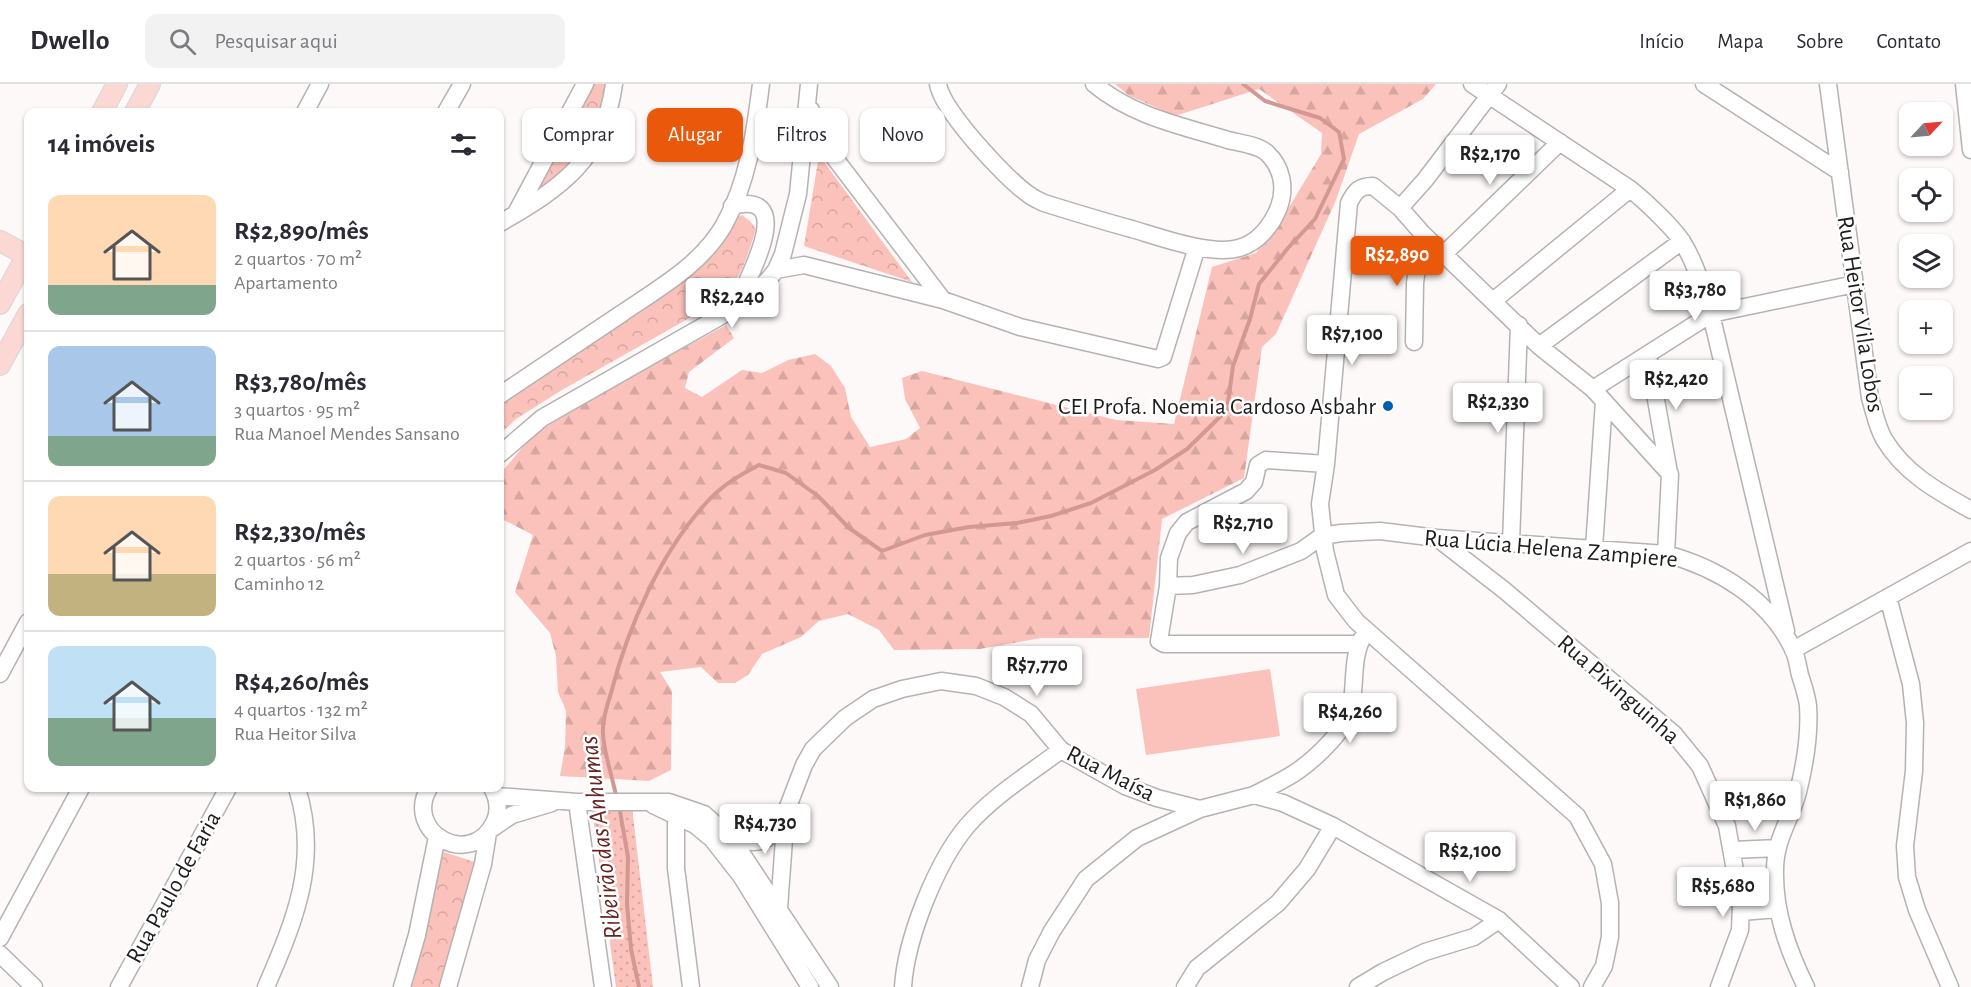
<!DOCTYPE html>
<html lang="pt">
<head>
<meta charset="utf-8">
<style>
	:root { --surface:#fff; --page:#f2f2f3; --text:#2b2b33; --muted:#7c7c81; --line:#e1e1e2; --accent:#ea580c }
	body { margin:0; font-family:"Alegreya Sans",sans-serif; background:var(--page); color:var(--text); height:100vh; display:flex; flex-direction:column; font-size:22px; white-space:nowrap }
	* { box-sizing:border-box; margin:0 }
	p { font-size:20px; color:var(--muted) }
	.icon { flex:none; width:33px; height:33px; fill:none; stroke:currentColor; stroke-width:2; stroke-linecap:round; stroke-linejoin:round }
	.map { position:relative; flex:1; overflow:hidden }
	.side { position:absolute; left:24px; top:24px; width:480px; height:684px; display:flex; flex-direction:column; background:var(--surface); border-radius:12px; box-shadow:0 2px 4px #0004 }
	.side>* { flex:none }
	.guide { position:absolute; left:522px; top:24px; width:570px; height:54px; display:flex; gap:12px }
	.needle { width:39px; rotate:64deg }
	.fabs { position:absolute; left:1899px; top:18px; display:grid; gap:12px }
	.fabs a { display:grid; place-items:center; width:54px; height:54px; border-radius:12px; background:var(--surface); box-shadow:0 2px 4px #0004; font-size:30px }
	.price { position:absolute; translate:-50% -51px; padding:0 14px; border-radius:6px; background:#fff; color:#222; font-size:20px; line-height:39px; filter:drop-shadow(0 2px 3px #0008) }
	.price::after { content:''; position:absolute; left:50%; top:36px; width:18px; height:14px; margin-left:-9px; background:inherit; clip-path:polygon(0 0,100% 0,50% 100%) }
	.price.active { background:var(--accent); color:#fff }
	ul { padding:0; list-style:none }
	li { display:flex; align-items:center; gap:18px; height:150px; padding:0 24px }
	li+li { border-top:2px solid var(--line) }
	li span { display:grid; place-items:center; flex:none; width:168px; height:120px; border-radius:12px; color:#555 }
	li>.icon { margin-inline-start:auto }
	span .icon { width:72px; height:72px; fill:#fffc; stroke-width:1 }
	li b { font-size:26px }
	h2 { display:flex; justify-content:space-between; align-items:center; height:72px; padding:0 24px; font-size:26px }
	.tag { padding:0 21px; border-radius:12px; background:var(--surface); box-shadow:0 2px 4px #0004; font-size:21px; line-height:54px }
	.tag.active { background:var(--accent); color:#fff }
	header { display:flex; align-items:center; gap:36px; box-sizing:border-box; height:84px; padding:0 30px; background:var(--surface); border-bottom:2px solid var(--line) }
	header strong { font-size:28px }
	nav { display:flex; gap:33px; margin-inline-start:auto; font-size:21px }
	.search { width:420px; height:54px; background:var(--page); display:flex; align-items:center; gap:15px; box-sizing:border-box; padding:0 21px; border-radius:12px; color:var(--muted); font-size:22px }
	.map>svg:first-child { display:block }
	.grass { fill:url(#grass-dots) }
	.forest { fill:url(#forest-firs) }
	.park { fill:url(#park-crowns) }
	.garden { fill:#fbc2bb }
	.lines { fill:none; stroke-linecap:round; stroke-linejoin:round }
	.stream { stroke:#d39892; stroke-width:4 }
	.minor-casing { stroke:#b6b2b1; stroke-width:19 }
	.major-casing { stroke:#d6d6d6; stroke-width:22 }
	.minor { stroke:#fff; stroke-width:16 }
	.major { stroke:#fcd8d4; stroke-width:20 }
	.poi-dot { fill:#005fac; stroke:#fff; stroke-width:2 }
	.labels { text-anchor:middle; stroke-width:5; stroke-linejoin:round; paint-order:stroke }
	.street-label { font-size:24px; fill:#1e1d1c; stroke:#fff }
	.poi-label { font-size:24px; fill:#1e1d1c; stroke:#fff; text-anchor:end }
	.water-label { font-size:26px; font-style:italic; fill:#68221f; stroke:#fff }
</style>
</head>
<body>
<header>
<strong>Dwello</strong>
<div class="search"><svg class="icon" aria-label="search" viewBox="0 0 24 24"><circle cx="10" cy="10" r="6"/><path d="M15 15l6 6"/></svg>Pesquisar aqui</div>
<nav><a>Início</a><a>Mapa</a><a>Sobre</a><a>Contato</a></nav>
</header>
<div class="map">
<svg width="1971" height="903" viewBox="0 0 1971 903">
	<defs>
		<pattern id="grass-dots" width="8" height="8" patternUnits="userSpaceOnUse" patternTransform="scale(1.5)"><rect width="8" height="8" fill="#fbc2bb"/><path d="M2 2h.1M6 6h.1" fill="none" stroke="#d7a6a0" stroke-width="1.8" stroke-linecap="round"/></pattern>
		<pattern id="forest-firs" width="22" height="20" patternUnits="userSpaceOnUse" patternTransform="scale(1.5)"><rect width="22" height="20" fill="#fbc2bb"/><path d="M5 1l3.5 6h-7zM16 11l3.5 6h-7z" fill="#d7a6a0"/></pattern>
		<pattern id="park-crowns" width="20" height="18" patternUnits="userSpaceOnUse" patternTransform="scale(1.5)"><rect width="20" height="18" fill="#fbc2bb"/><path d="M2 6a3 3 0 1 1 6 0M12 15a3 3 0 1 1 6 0" fill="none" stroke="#d7a6a0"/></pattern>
	</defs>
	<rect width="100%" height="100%" fill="#fef9f9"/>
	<!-- grass -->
	<path class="grass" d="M632,723L653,903H616L592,726Z"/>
	<!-- forest -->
	<path class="forest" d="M1115,0H1436L1423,15L1359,50L1336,116L1276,250L1262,263L1244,394L1162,435L1149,554H1041L980,565L894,566L879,546L848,530L819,537L801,553L762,570L748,591L735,599H718L701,583L660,588L672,607L671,686L649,697L560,692L565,663L566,627L558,608L556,572L550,549L515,508L533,451L500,434V390L533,351L596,312L726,241L734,254L689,288L685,304L702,313L742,286L762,289L788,276L815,270L831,282L845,304L851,333L870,363L906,355L920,344L905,315L902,294L922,287L1116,336L1174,340L1212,183L1256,169L1279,140L1321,70L1322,49L1259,5L1175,32L1128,11Z"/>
	<!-- park -->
	<path class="park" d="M588,0H605L599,46L548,107H529Z
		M819,71L912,198L804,162Z
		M742,131L750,137L756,145C746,176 741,197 716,219L562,306L516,335L500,350V322L688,192L735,134Z
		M444,768L478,779L439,903H406Z"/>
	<!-- garden -->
	<path class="garden" d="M1270,585L1280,652L1146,671L1136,605Z"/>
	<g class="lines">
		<!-- stream -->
		<path class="stream" d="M616,712C613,694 603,667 603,649C602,637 607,621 611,609C628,543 660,469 707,418C722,401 740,391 759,381L786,389L818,412L849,444L882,467L925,451L969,443L1017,439L1051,432L1091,419L1155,386L1187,365L1227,326L1233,282L1250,235L1259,200L1288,164L1315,135L1344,75L1339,48L1320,34L1265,17L1243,0
			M619,722L628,773L627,820L631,865L639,903"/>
		<!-- minor casing -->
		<g class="minor-casing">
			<path id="minor" d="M938,0C942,26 1005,94 1028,110C1033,114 1038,116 1044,119C1073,128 1102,137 1132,145C1159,153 1211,172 1239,164C1258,159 1272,141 1279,123C1286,104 1282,83 1267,69C1259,61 1239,59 1228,56C1182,42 1132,32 1094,0
				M1472,0L1630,105C1644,116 1674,144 1683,159C1696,180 1703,206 1711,230L1786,547
				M1704,0L1840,88
				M1828,0L1870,314C1874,327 1877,343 1884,355C1904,389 1937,407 1971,426
				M1964,0L1971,66
				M811,26L816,46L827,64L943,216
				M305,28L320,0
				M446,28L462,0
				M732,122C799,105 747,196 736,221
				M1400,124L1425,96L1498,0
				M516,129L585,0
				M500,139C561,104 604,75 614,0
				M1444,170L1560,58
				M776,186L804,181L943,216L1020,243L1158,275L1163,273L1197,163
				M1493,217L1630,105
				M1414,258L1415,199L1422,149
				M1539,262L1682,157
				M1648,271L1669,389
				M1593,305L1711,230L1855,200
				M500,311C540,284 581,257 621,230C659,204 701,181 724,141C748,98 755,48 761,0
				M500,370L542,334L735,224L768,196L776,186L783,170L798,110L809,0
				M1326,380L1266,376L1258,381L1254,398L1246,407L1187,438L1178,449L1169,474L1168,502L1159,557L1164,560H1359
				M1437,454L1504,506L1674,650L1700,682L1727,742L1741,820L1740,846L1719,903
				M1511,459L1519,241
				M1594,464L1604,317
				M1168,502L1193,501L1240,491L1301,467L1322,452L1341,449L1380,447L1437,454L1666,470C1718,484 1769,515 1793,565C1797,573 1798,583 1800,591C1803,601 1807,612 1808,622C1810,651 1805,680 1798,708C1791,735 1775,755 1775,786C1774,828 1788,866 1806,903
				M1888,513L1911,600L1915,639L1914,687L1905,762L1907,793L1917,826L1950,903
				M1793,566L1971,467
				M0,590L28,538
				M429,704C403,748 470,786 494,739C500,727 498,715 492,704
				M1254,711C1269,703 1285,696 1299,686C1317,673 1347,645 1351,623C1356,600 1351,572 1364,551
				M496,712L577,718H669L704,730L732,755L830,903
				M577,718L603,903
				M653,721L695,741L712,755L741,792L810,903
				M678,725L676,732V784L691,903
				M491,745L512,731L552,719
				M732,755C763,761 768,760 784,731
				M1733,766L1778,764
				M1741,828L1778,825
				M766,832L779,824L786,728L804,681L813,665L845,634L873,615L902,605L941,597L976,602L1004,613L1031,630L1061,666L1125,702L1157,714L1200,725L1254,711L1283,719L1333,742L1499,836L1571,903
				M0,854L81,704
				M0,870L34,903
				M119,903L228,704
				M266,903C295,836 320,777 297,704
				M402,903L417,851L437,753
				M448,903L483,780L488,749
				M903,903C906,855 936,779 967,742C993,712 1029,690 1061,666
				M1030,903L1037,876L1052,847L1086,795L1137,754L1200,725
				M1185,903L1197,884L1278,819L1307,785L1333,742
				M1358,903L1383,888L1425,868L1474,853L1499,836
				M1592,903L1604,882L1610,853V819L1603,780L1577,732L1356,537L1336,511L1325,467L1320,420L1326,380L1349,119C1355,107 1359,102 1373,102L1400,124L1422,149L1539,262L1593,305L1670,390L1666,470"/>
		</g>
		<!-- major casing -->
		<g class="major-casing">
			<path id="major" d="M102,28L117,0
				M135,28L150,0
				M0,157L28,172
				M0,220L28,169
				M0,281L28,230"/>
		</g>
		<!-- minor -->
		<use href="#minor" class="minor"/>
		<!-- major -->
		<use href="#major" class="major"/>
	</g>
	<!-- markers -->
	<circle class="poi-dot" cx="1388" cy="322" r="6"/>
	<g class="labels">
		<!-- street labels -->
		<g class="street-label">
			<text transform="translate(1861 230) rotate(81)" y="8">Rua Heitor Vila Lobos</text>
			<text transform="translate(1551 464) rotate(5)" y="8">Rua Lúcia Helena Zampiere</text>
			<text transform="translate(1619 605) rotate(41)" y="8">Rua Pixinguinha</text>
			<text transform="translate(1111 689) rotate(27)" y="8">Rua Maísa</text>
			<text transform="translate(173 803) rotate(-61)" y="8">Rua Paulo de Faria</text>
		</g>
		<!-- poi labels -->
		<g class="poi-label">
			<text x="1376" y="330">CEI Profa. Noemia Cardoso Asbahr</text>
		</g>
		<!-- water labels -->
		<g class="water-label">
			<text transform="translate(600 754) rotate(-97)" y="9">Ribeirão das Anhumas</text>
		</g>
	</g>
</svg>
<div class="fabs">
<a><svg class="needle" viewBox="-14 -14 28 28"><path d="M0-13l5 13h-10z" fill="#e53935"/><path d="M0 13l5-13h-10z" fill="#7c7c81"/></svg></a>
<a><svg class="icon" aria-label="locate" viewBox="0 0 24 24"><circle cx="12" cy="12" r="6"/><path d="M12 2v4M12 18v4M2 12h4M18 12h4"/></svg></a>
<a><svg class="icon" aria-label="layers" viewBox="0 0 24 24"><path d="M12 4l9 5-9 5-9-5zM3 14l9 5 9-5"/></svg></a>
<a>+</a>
<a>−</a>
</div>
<b class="price" style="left:1490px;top:102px">R$2,170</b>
<b class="price active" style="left:1397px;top:203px">R$2,890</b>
<b class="price" style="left:1695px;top:238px">R$3,780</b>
<b class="price" style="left:732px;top:245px">R$2,240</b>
<b class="price" style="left:1352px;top:282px">R$7,100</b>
<b class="price" style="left:1676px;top:327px">R$2,420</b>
<b class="price" style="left:1498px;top:350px">R$2,330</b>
<b class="price" style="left:1243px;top:471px">R$2,710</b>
<b class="price" style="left:1037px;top:613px">R$7,770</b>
<b class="price" style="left:1350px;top:660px">R$4,260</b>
<b class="price" style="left:1755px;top:748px">R$1,860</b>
<b class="price" style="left:765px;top:771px">R$4,730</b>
<b class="price" style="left:1470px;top:799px">R$2,100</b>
<b class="price" style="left:1723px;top:834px">R$5,680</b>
<div class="guide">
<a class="tag">Comprar</a>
<a class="tag active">Alugar</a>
<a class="tag">Filtros</a>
<a class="tag">Novo</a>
</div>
<section class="side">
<h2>14 imóveis<svg class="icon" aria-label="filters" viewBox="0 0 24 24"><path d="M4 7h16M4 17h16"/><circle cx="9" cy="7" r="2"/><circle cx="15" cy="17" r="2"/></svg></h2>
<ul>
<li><span style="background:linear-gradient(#ffd9b3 75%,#7fa58c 0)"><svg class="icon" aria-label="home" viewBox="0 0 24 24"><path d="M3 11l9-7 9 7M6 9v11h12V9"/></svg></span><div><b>R$2,890/mês</b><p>2 quartos · 70 m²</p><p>Apartamento</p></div></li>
<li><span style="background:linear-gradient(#a9c7e8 75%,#7fa58c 0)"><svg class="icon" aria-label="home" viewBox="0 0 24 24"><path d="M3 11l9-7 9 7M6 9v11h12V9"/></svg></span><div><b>R$3,780/mês</b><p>3 quartos · 95 m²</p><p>Rua Manoel Mendes Sansano</p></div></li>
<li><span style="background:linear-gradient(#ffd9b3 65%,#c2b280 0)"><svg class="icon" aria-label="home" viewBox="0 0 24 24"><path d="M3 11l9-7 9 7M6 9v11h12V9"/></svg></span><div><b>R$2,330/mês</b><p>2 quartos · 56 m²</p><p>Caminho 12</p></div></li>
<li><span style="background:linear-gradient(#bfe0f5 60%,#7fa58c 0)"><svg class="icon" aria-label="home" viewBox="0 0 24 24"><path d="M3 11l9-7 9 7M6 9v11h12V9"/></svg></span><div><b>R$4,260/mês</b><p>4 quartos · 132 m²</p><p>Rua Heitor Silva</p></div></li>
</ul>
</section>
</div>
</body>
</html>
